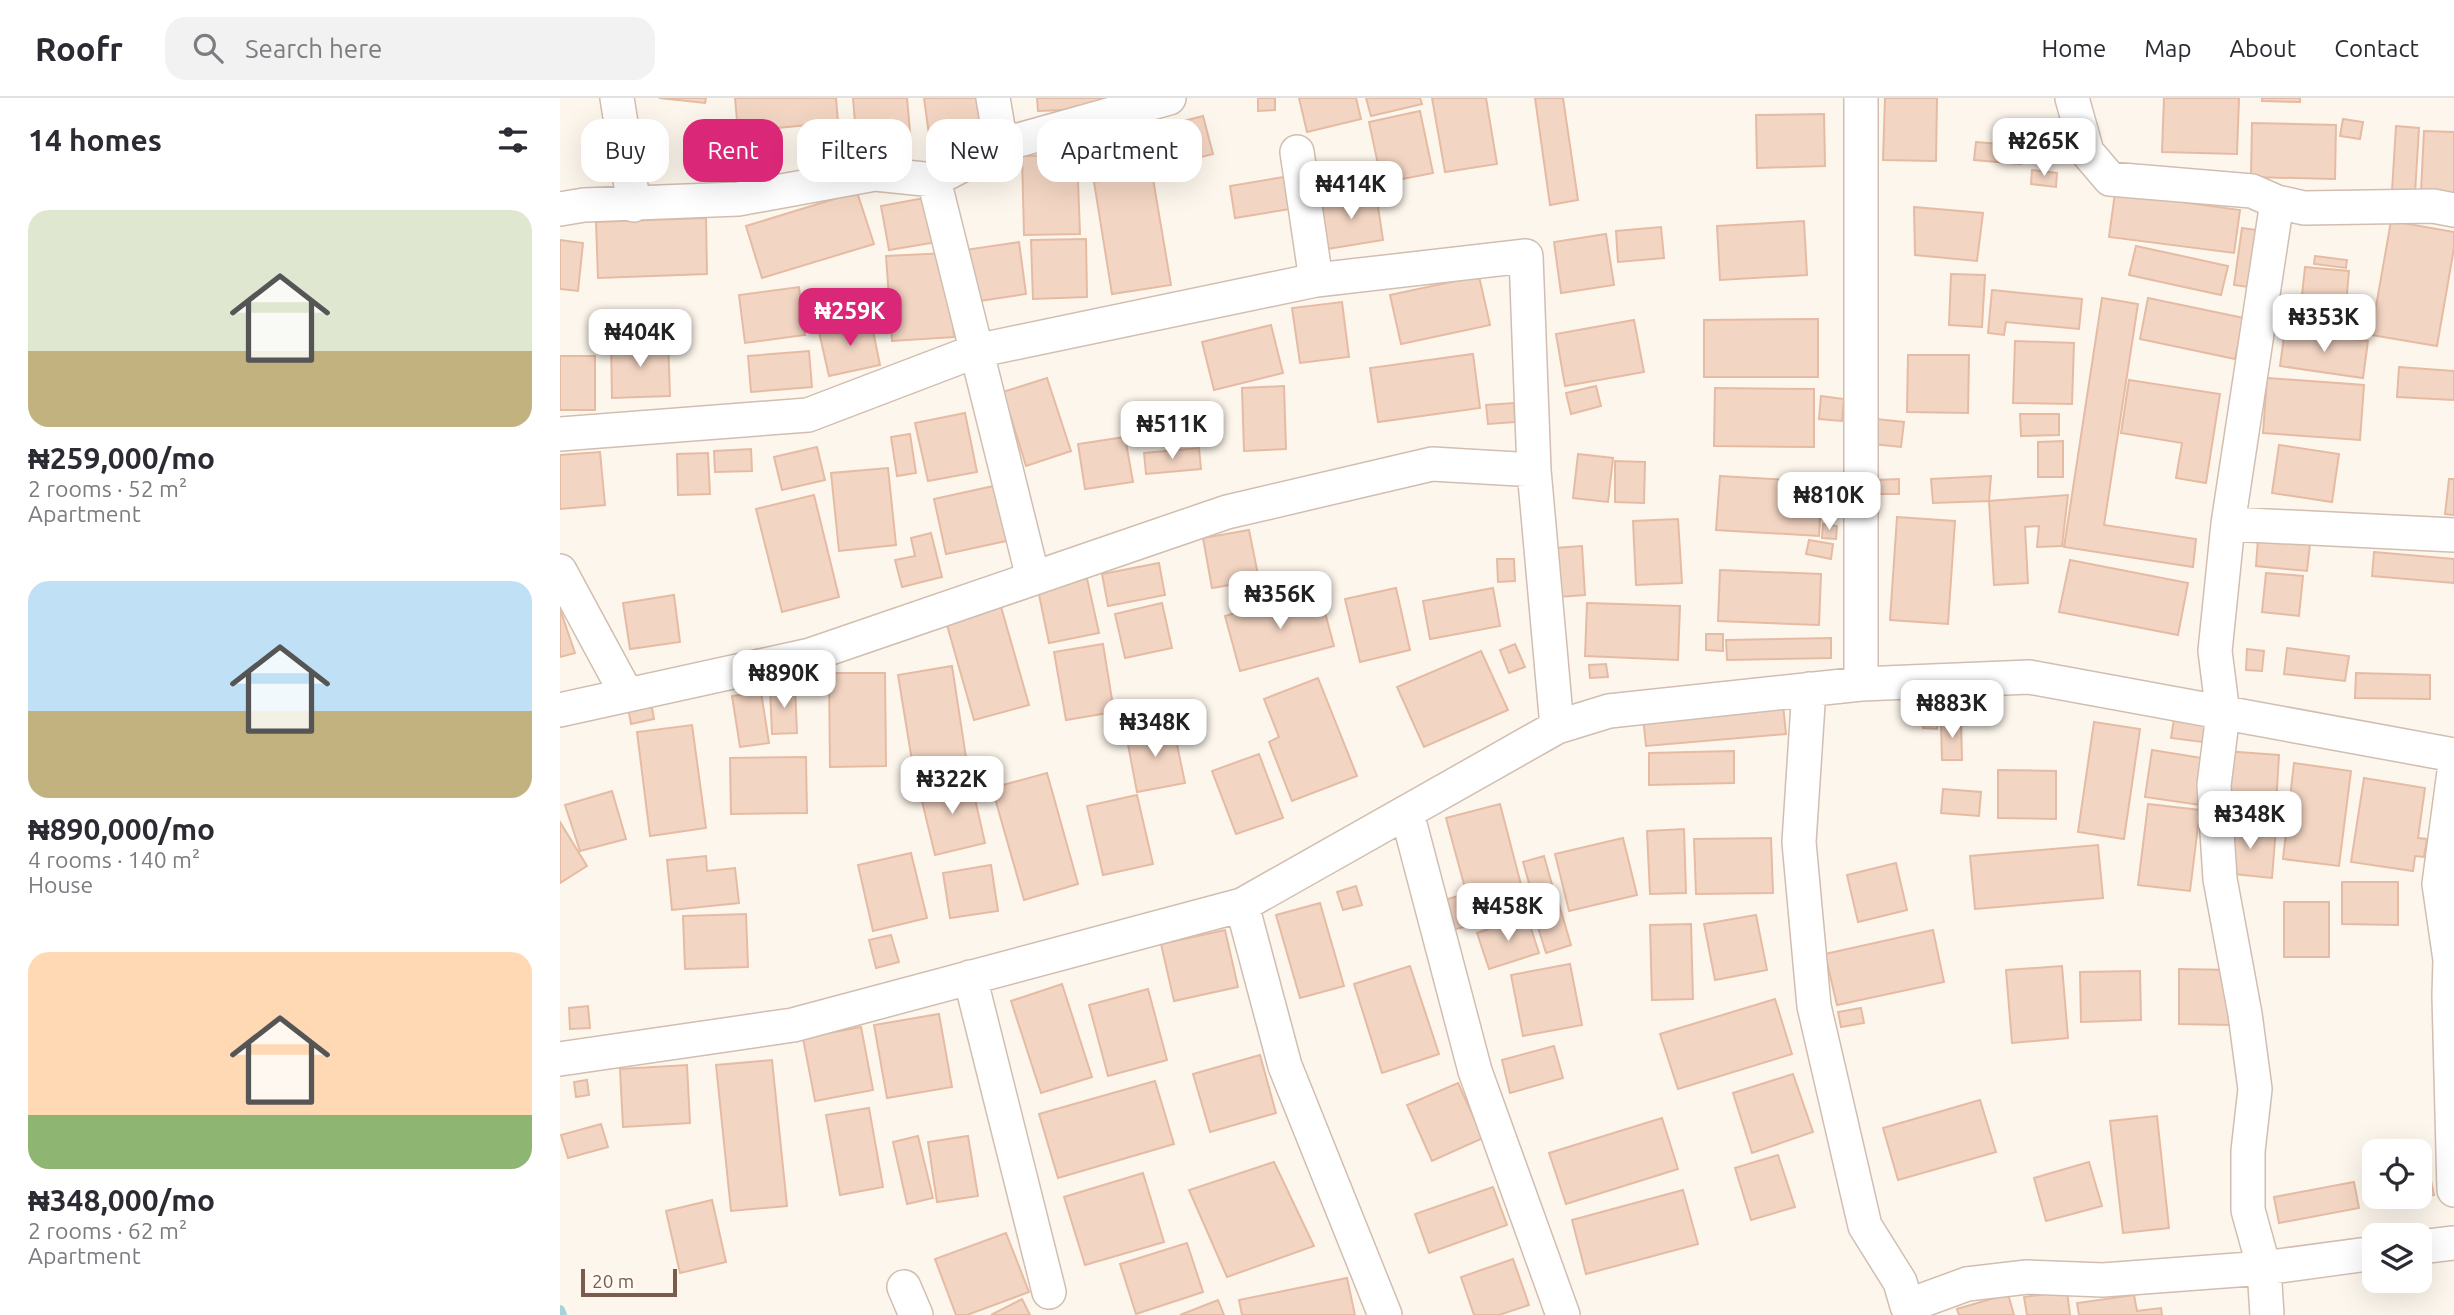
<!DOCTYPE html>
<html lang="en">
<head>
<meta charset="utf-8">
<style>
	:root { --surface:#fff; --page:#f2f2f3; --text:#2b2b33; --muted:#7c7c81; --line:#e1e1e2; --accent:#db2777 }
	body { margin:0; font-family:Ubuntu,sans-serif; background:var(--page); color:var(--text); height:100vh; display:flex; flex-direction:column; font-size:26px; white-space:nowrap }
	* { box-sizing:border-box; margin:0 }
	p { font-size:23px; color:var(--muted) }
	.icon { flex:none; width:38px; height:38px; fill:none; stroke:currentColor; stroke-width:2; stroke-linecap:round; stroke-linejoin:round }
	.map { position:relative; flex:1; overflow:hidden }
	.panel { display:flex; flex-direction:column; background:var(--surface); width:560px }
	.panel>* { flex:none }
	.banner { position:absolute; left:21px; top:21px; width:665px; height:63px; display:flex; gap:14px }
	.tools { position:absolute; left:1802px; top:1041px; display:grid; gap:14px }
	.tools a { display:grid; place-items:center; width:70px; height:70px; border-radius:14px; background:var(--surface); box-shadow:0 7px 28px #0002; font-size:35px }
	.scale { position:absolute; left:21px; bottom:18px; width:96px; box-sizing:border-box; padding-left:7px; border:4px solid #7a5c4d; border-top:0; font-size:19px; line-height:24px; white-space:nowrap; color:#7a5c4d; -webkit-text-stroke:5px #fffaf3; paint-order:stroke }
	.price { position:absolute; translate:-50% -60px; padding:0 16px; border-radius:14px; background:#fff; color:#222; font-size:23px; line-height:46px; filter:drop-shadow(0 2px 4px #0008) }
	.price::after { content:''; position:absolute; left:50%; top:42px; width:21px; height:16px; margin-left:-10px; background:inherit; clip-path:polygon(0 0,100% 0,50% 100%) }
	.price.on { background:var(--accent); color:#fff }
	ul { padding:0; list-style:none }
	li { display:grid; align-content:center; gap:14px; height:371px; padding:0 28px }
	li span { display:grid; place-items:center; height:217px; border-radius:21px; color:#555 }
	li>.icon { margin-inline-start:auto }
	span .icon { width:126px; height:126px; fill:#fffc; stroke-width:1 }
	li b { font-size:30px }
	h2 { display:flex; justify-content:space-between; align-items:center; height:84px; padding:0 28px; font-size:30px }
	.pill { padding:0 24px; border-radius:21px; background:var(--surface); box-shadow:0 7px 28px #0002; font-size:24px; line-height:63px }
	.pill.on { background:var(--accent); color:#fff }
	header { display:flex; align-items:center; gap:42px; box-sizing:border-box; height:98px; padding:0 35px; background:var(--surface); border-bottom:2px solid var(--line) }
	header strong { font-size:33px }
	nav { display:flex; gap:38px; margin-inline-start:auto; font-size:24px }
	.search { width:490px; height:63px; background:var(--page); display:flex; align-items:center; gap:18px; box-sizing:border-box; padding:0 24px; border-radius:21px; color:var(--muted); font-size:26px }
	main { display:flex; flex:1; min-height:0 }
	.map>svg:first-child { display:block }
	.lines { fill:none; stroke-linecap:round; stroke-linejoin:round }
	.stream { stroke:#a5d3da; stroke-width:10 }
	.building { fill:#f3d5c3; stroke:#e6bba3; stroke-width:2 }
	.minor-casing { stroke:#d1beb0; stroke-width:36 }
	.minor { stroke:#fff; stroke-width:33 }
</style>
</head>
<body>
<header>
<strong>Roofr</strong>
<div class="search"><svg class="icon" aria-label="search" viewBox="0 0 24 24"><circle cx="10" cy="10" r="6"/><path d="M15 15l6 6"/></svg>Search here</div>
<nav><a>Home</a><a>Map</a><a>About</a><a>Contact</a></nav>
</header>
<main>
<section class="panel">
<h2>14 homes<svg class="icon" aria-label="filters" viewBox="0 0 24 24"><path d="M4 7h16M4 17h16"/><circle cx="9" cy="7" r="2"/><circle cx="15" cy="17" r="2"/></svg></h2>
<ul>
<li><span style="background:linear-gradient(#dfe7d0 65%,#c2b280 0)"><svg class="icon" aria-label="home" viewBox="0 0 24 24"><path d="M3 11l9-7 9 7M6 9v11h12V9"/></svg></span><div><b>₦259,000/mo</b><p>2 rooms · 52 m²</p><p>Apartment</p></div></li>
<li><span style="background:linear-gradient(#bfe0f5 60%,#c2b280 0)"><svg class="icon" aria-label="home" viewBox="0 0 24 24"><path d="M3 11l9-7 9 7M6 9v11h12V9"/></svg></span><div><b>₦890,000/mo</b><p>4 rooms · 140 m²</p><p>House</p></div></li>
<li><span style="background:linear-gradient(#ffd9b3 75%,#8fb573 0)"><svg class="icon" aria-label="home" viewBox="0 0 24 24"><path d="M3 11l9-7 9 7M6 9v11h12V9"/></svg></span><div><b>₦348,000/mo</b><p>2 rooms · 62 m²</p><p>Apartment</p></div></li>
</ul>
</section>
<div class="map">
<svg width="1894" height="1217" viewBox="0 0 1894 1217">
	<rect width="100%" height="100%" fill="#fdf6ec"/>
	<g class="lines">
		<!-- stream -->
		<path class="stream" d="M0,1212L2,1217"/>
	</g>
	<!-- building -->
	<path class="building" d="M99,0H146L145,5Z
		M175,0H276L278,24L178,34Z
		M293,0H347L351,45L297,50Z
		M364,0H418L424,36L370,44Z
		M477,0H561V10L478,13Z
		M698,0H715V12L698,13Z
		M739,0H796L801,21L747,34Z
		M806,0H860L862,6L811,18Z
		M872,0H926L937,66L885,74Z
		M975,0H1003L1018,102L990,107Z
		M1325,0H1377L1376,63L1323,62Z
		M1604,0H1679L1677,56L1602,54Z
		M1702,0H1740V4L1702,3Z
		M860,13L873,75L822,85L809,24Z
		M1264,16L1265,68L1197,70L1196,17Z
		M643,18L653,56L594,71L584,33Z
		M1783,21L1803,24L1800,41L1780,38Z
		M1692,25L1776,27L1775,81L1691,79Z
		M165,28L168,62L145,64L141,30Z
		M1836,28L1859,30L1855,95L1832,93Z
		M1864,33L1894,34V95L1861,94Z
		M1416,44L1463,48L1461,66L1414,62Z
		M517,57L520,136L464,137L462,58Z
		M1472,72L1497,75L1496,89L1471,86Z
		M592,75L611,187L552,196L534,84Z
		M724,79L730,111L675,120L670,88Z
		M297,94L314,146L202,180L186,128Z
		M816,95L823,142L767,151L759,103Z
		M1555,95L1680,112L1674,155L1549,139Z
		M375,98L383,143L329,152L321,108Z
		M1354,109L1423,115L1417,163L1355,157Z
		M146,120L147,176L38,180L36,124Z
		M1244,123L1247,177L1160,182L1157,128Z
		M1831,123L1894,134V150L1877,248L1811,237Z
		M1101,129L1104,160L1058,164L1056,133Z
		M1682,130L1704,133L1696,190L1674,187Z
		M1046,136L1054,187L1001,195L994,144Z
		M526,141L527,199L473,201L471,142Z
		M0,142L23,145L18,193L0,191Z
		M459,144L466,196L406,205L398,153Z
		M1576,148L1668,168L1661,197L1569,177Z
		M388,155L394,239L332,243L326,158Z
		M1755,158L1787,162L1786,170L1754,166Z
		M1745,169L1789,173L1786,205L1770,203L1769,219L1740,216Z
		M1391,176L1425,177L1422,229L1389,227Z
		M919,178L930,227L841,246L830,197Z
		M239,189L245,237L185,245L179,197Z
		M1432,192L1522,201L1519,231L1446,224L1444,237L1428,235Z
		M1542,200L1578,206L1544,427L1636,441L1633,469L1504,449Z
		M1588,200L1684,220L1675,261L1580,241Z
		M782,204L789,259L740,265L732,210Z
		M1258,221V279H1144V222Z
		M1074,222L1084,274L1005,288L996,236Z
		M311,223L320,267L269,278L259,234Z
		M711,227L723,275L654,292L642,244Z
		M1725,231L1808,243L1803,280L1720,268Z
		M108,241L110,298L52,300L51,243Z
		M1455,243L1514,245L1512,306L1453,305Z
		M249,253L252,289L191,294L188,258Z
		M913,256L920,310L818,324L810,270Z
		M1348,257H1409L1408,315L1347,314Z
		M0,258H35V312H0Z
		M1839,269L1894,273V302L1837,299Z
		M487,280L511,353L466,368L443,294Z
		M1707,280L1804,287L1800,342L1703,335Z
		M1569,282L1660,296L1646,385L1616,380L1622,345L1561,335Z
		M724,288L726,351L684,353L682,290Z
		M1036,288L1041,308L1011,316L1006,295Z
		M1155,290L1254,291V349L1154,348Z
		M1261,298L1284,301L1282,323L1259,321Z
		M954,305L955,324L928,326L926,307Z
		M405,315L417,374L368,383L355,325Z
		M1460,316H1499V337L1461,338Z
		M1316,321L1344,324L1341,349L1313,346Z
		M350,336L356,375L337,378L331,339Z
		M565,339L573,384L525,391L518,346Z
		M1503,343V379H1478V344Z
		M1719,347L1779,356L1772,404L1712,395Z
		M257,349L265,382L222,392L214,359Z
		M639,350L641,371L586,376L584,355Z
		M191,351L192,373L155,374L154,353Z
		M40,354L45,407L0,411V357Z
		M148,355L150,396L118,397L117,356Z
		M1018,356L1053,360L1048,404L1013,400Z
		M1055,363L1085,364L1084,405L1055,404Z
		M328,370L336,447L279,453L271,375Z
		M1160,378L1262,384L1259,438L1156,432Z
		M1431,378L1429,403L1373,405L1371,381Z
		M1339,381V396H1317V382Z
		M1889,381H1894V417L1885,416Z
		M438,387L451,442L386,456L374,401Z
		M254,397L279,499L222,514L196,411Z
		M1508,397L1502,448L1477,449L1479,428L1465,429L1468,485L1434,487L1429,403Z
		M1337,419L1395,423L1388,526L1330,522Z
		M1118,421L1122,485L1076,487L1073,423Z
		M1263,426L1277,428L1276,441L1262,440Z
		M689,432L699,482L652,490L643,440Z
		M371,435L382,479L342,489L335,462L355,458L351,440Z
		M1698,441L1750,446L1747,473L1696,468Z
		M1249,442L1273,446L1271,461L1246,456Z
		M1022,448L1025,497L998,499L995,450Z
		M1814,454L1894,461V485L1812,478Z
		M937,461H954L955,483L938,484Z
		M1510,462L1628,485L1618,537L1499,514Z
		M599,465L605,497L548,508L542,476Z
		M1160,472L1261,476L1259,527L1158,523Z
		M1706,475L1743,478L1739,518L1702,514Z
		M526,476L539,535L489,545L477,487Z
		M836,490L850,552L800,564L785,501Z
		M933,490L940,528L870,541L863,503Z
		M759,492L774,548L680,573L665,518Z
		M114,497L120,544L70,551L63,505Z
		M438,498L469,607L414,622L383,513Z
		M602,505L612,550L565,560L555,516Z
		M1027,505L1120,508L1118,562L1025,558Z
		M0,511L15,555L0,559Z
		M1146,536H1163V553L1146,552Z
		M1271,540V560L1167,562L1166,542Z
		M543,546L554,614L506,622L494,554Z
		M955,546L965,569L949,575L940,552Z
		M1727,550L1789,558L1785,583L1724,576Z
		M1687,551L1704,553L1702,573L1686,572Z
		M921,553L948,612L864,649L837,589Z
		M1046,566L1048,579L1030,580L1029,567Z
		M392,568L407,666L354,675L338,577Z
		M269,575H325L326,668L270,669Z
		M1796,575L1870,577V601L1795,600Z
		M758,580L797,678L732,703L709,644L719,639L704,601Z
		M235,588L237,635L212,636L210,590Z
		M201,594L209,645L180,649L172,598Z
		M90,599L94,621L71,626L67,604Z
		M1364,606L1378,607L1377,631L1363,630Z
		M1223,607L1226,636L1086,648L1083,619Z
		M1615,615L1654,621L1650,645L1611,640Z
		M1381,623H1401L1402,662H1382Z
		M1534,624L1580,631L1564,741L1518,734Z
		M132,627L146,730L90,738L77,634Z
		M613,627L625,685L577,694L566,636Z
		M1592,652L1648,661L1641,707L1585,699Z
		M1174,653V685L1089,687V655Z
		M1664,653L1719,657L1715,723L1659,720Z
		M699,656L723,720L676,736L652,673Z
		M246,659L247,715L171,716L170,660Z
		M1734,665L1791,673L1779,768L1723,761Z
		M1438,672L1496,673V721L1438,720Z
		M487,675L518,786L464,802L432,690Z
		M410,679L425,745L375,757L359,691Z
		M1804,680L1865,690L1858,740L1867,741L1864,759L1855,758L1853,773L1791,764Z
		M1383,691L1421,694L1419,718L1381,715Z
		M52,693L66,741L20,753L5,707Z
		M577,697L593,766L543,777L527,708Z
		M940,706L964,798L911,812L886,720Z
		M1588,706L1640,712L1630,793L1578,787Z
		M0,724L27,768L0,785Z
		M1669,725L1716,730L1712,780L1664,775Z
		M1124,731L1126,795L1090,796L1087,733Z
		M1063,740L1077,797L1009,813L995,756Z
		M1211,740L1213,795L1136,796L1134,741Z
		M1538,747L1543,800L1415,811L1410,758Z
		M351,755L367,820L313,833L298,767Z
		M146,758L147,773L175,770L179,805L112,812L107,762Z
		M984,758L993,790L972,796L963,764Z
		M1336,765L1347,812L1298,824L1287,777Z
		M431,767L438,813L390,820L383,775Z
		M1782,784H1838V827L1782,826Z
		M796,788L802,807L783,812L777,794Z
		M902,797L909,828L891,832L884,802Z
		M1724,804H1769V859H1724Z
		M760,805L784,888L740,900L716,817Z
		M999,806L1011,847L986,855L973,813Z
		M186,816L188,869L125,871L123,818Z
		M1196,817L1207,872L1155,882L1144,826Z
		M967,818L979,855L929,871L917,835Z
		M1131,826L1133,901L1092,902L1090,827Z
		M665,832L678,889L614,903L601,846Z
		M1373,832L1384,884L1277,907L1265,856Z
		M331,837L339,864L316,870L309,842Z
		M1010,866L1022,927L963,938L951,877Z
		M850,868L879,956L822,975L794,886Z
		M1502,868L1508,940L1452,945L1446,872Z
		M1619,871L1674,872L1673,927L1619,926Z
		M1580,873L1581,922L1521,924L1520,874Z
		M502,886L532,979L481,995L451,903Z
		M588,891L607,962L548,978L529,907Z
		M1215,901L1232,956L1118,991L1100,936Z
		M28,908L30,930L10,931L9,910Z
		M1301,910L1304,925L1281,929L1278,914Z
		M379,916L392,989L327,1000L314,927Z
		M301,929L313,992L255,1003L243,940Z
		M994,948L1003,980L950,995L942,962Z
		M700,957L716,1015L650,1034L633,976Z
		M212,962L227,1108L171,1113L156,967Z
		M127,967L130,1025L63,1029L60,971Z
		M1233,976L1253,1034L1192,1055L1173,995Z
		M27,982L29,997L16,999L14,984Z
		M595,983L614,1046L498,1080L479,1016Z
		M898,985L923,1040L872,1063L847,1007Z
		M1420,1002L1436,1054L1338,1082L1323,1030Z
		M309,1010L323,1089L280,1097L266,1017Z
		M1597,1018L1609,1130L1563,1135L1550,1023Z
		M1102,1020L1118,1071L1006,1106L989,1055Z
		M41,1026L48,1049L8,1060L1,1037Z
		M358,1038L373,1100L347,1106L333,1044Z
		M408,1038L418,1098L377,1104L368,1044Z
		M1218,1057L1235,1109L1191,1122L1175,1070Z
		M714,1064L754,1148L667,1179L629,1092Z
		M1529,1064L1542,1108L1486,1123L1474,1080Z
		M1869,1073L1874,1097L1824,1107L1822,1099H1860V1075Z
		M583,1075L604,1144L525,1167L504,1099Z
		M1794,1084L1799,1110L1719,1125L1714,1099Z
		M933,1089L947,1127L869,1155L855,1116Z
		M1123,1092L1138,1146L1026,1176L1012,1122Z
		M152,1102L166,1164L120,1175L106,1113Z
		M446,1135L469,1194L407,1217H396L375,1161Z
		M627,1145L643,1194L576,1216L560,1166Z
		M953,1161L969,1207L939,1217H914L901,1179Z
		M787,1180L795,1217H682L679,1202Z
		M1507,1193L1510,1217H1467L1464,1199Z
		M1448,1196L1454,1217H1399L1397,1211Z
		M1574,1197L1577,1213L1601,1210L1602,1217H1519L1517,1205Z
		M462,1201L470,1217H431Z
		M658,1202L664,1217H620Z"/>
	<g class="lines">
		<!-- minor casing -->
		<g class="minor-casing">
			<path id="minor" d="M57,0L74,107
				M433,0L441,47
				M1512,0L1527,54L1550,81L1692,93L1717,104L1744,110L1873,108L1894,112
				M737,54L756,182L966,158L974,372L997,629
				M374,82L473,480
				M0,111L24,107L178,101L315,76L374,82L441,47L609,0
				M0,336L248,317L416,253L756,182
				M1668,426L1894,437
				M0,473L67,597
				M1301,586V0
				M1249,591L1239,744L1254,908L1305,1128L1340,1184L1347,1208L1407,1186L1467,1179L1543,1182L1704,1170L1815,1155
				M0,612L250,557L667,414L872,366L974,372
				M1894,674L1879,786L1890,862L1889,898L1894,1092
				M847,715L915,973L1003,1217
				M682,807L725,968L825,1217
				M410,879L489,1194
				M0,961L233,927L682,807L997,629L1049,613L1301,586L1469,579L1894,657
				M1860,1149L1894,1145
				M344,1189L356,1217
				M1707,1217L1704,1170L1688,1112V1053L1695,991L1685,916L1660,781L1654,687L1663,616L1655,553L1668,426L1717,104"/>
		</g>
		<!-- minor -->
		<use href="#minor" class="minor"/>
	</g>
</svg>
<div class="tools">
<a><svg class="icon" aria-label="locate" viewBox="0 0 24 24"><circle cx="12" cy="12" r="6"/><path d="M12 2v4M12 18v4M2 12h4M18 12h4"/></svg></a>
<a><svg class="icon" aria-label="layers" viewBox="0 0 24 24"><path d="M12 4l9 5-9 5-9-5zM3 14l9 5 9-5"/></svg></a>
</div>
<div class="scale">20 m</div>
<b class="price" style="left:1484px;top:80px">₦265K</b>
<b class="price" style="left:791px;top:123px">₦414K</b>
<b class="price on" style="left:290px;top:250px">₦259K</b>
<b class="price" style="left:1764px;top:256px">₦353K</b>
<b class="price" style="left:80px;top:271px">₦404K</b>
<b class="price" style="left:612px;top:363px">₦511K</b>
<b class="price" style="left:1269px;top:434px">₦810K</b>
<b class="price" style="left:720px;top:533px">₦356K</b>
<b class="price" style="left:224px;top:612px">₦890K</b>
<b class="price" style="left:1392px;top:642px">₦883K</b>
<b class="price" style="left:595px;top:661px">₦348K</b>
<b class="price" style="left:392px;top:718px">₦322K</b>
<b class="price" style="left:1690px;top:753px">₦348K</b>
<b class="price" style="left:948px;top:845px">₦458K</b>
<div class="banner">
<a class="pill">Buy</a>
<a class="pill on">Rent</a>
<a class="pill">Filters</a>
<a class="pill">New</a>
<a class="pill">Apartment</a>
</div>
</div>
</main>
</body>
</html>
